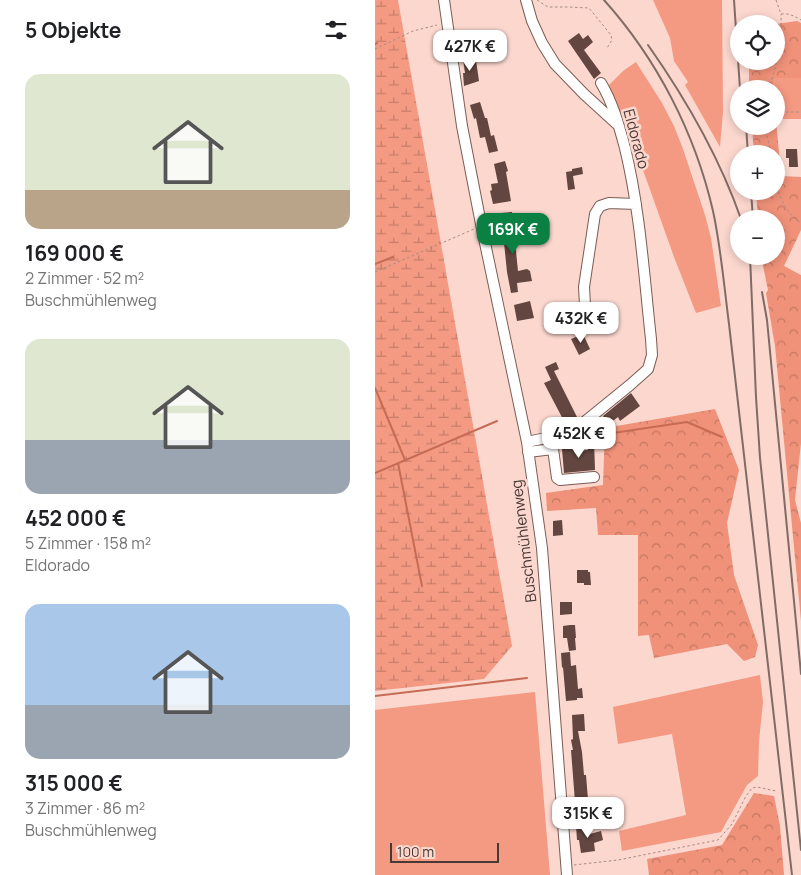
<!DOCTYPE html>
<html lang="de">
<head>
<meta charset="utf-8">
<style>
	:root { --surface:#fff; --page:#f6f6f6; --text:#202124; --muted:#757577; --accent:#0b8043 }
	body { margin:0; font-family:Manrope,sans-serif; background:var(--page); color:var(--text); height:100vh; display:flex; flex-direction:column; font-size:19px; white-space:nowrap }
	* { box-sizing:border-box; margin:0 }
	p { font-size:16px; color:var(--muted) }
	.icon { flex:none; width:28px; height:28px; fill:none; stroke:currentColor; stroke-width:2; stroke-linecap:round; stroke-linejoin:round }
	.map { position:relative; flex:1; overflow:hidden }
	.drawer { display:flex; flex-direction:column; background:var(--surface); width:375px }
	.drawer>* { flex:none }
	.controls { position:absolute; left:355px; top:15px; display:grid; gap:10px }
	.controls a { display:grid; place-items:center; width:55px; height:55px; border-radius:50%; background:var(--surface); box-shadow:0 2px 8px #0003; font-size:25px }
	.scale { position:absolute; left:15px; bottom:12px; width:109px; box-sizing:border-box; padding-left:5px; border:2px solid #473935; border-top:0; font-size:14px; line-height:18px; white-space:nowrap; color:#473935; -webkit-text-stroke:4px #fbd7ce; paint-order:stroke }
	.price { position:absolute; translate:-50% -42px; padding:0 11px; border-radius:10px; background:#fff; color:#222; font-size:16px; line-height:32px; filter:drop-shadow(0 1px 2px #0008) }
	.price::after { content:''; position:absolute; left:50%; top:30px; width:15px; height:11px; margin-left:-8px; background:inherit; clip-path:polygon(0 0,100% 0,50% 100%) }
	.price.on { background:var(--accent); color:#fff }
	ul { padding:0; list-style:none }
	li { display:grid; align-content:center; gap:10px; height:265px; padding:0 25px }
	li span { display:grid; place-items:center; height:155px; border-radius:15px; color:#555 }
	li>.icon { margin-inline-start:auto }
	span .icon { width:90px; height:90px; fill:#fffc; stroke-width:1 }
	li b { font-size:21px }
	h2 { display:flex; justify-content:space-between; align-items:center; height:60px; padding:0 25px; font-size:21px }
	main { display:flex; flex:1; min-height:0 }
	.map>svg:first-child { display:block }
	.forest { fill:url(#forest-crowns) }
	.wetland { fill:url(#wetland-marsh) }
	.green { fill:#f49982 }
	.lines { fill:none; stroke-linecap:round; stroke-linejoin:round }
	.stream { stroke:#c66b55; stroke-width:2 }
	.building { fill:#63463f }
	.minor-casing { stroke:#7a5c54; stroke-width:12 }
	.path { stroke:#a68c86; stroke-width:1; stroke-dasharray:2.5 2.5; stroke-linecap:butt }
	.minor { stroke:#fff; stroke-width:10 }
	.rail { stroke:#806b65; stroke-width:2 }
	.labels { text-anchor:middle; stroke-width:5; stroke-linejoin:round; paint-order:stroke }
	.street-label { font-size:15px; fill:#473935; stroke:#fbd7ce }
</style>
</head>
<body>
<main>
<section class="drawer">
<h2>5 Objekte<svg class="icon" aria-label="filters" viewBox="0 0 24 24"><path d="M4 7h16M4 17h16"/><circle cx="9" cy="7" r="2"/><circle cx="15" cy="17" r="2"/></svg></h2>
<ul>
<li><span style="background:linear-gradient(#dfe7d0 75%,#b9a48a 0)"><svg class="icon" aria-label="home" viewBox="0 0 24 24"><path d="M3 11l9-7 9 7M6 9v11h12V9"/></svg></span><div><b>169 000 €</b><p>2 Zimmer · 52 m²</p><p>Buschmühlenweg</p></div></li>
<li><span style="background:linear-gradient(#dfe7d0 65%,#9aa5b1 0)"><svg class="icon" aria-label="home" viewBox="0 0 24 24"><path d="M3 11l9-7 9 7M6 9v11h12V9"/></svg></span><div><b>452 000 €</b><p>5 Zimmer · 158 m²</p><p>Eldorado</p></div></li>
<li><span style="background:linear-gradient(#a9c7e8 65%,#9aa5b1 0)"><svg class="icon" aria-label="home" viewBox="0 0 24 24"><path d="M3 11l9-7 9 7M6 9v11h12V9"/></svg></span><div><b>315 000 €</b><p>3 Zimmer · 86 m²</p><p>Buschmühlenweg</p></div></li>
</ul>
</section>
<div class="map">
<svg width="426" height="875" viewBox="0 0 426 875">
	<defs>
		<pattern id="forest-crowns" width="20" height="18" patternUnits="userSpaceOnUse" patternTransform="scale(1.25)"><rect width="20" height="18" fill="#f09179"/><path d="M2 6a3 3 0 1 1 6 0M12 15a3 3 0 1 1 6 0" fill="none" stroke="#c47764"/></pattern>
		<pattern id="wetland-marsh" width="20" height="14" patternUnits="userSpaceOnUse" patternTransform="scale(1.25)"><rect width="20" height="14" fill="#f49982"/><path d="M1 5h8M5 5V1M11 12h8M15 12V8" fill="none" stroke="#c77e6b"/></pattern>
	</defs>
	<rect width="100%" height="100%" fill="#fbd7ce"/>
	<!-- forest -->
	<path class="forest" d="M422,21L426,23V78H400L398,89H374V61H401V24Z
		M401,119L406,176L426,177V230L409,266L426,275V443L420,500L426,523V621L400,346L391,293L393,290L386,256H401V219H383L381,191H401V154H379L377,126H401Z
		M340,409L364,470L352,523L359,575L383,645L380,657L369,661L352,644L279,658L274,635L263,636V535H223L221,508L172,511L171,493L228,485L230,428Z
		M379,793L399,796L405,826L409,875H274L272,859L347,845Z"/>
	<!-- wetland -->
	<path class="wetland" d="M0,0H23L137,646L109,679L0,691Z"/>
	<!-- green -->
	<path class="green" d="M278,0H347L348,112L345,147L310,85L313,82L299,61L295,38Z
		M261,62L287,103L299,126L308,149L330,215L336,238L346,306L321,313L299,257L258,142L234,85L248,71Z
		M400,78H426V119H401V89H398Z
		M385,675L388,702L384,741L383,776L372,785L346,832L247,851L244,831L311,815L297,734L243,744L238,707Z
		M160,692L175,875H0V710Z"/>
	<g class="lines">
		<!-- stream -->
		<path class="stream" d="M0,44L2,43
			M0,264L18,257
			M0,388L30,460
			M164,446L211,437L312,422L347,437
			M23,463L47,586
			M0,473L122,421
			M0,696L152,678"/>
	</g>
	<!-- building -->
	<path class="building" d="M106,32L107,42L85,45L84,38L95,37V34Z
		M204,33L208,39L213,35L218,42L209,50L226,73L219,79L193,41Z
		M94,58L95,61L101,60L104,81L89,86L88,73H90L88,59Z
		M105,102L110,118H112L116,136L119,135L123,151L114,153L110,137L105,138L101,118L99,119L95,105Z
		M411,149H422L423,167H414V158H411Z
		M130,161L133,171L131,172L136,201L118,204L115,191L117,190L116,184L123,183L119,164Z
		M207,167L208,174L198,176L200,189L193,190L191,172L197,171V169Z
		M137,212L143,271L152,269L155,271L157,281L142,283L143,292L136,293L132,272L126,213Z
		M155,301L159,318L142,321L139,305Z
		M208,334L215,349L204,355L196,339Z
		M181,362L184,369L179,371L202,417L190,423L169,383L176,380L170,367Z
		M256,393L265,406L245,421L243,417L234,424L228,416Z
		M212,440H219L220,470L189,473L187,449L200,448V451L213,450Z
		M187,520L188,535L178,536V521Z
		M202,570H213V572H215L216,585H209V583H202Z
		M185,602H197V614L185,615Z
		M195,625H200L201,638H200L201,650L194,651L192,638H188V626Z
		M195,652L196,666L201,665L203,689L207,688L208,698H202V700L191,701L188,667L187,668L186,653Z
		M209,714L210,731H203L207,752L209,775H211L214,812L220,811L222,818L215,819L216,828L213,829L205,802H200L196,750H198L196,740L198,739L197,715Z
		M210,825L211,835L226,831L228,840L219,843L220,851L206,853L204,840H202L201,826Z"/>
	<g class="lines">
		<!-- minor casing -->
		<g class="minor-casing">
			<path id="minor" d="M69,0L87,126L106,224L152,442L167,548L192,875
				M151,0L157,21L167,43L180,64L209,94L243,125
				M217,325L210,305L209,287L220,214L225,206L234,203L261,204
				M152,442L180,436L207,424L255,385L273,369L277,355L276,339C269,275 265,210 250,148C244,126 238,103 226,83
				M153,452L178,449L182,478L185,480L219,477"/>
		</g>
		<!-- path -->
		<path class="path" d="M162,0L173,7H194L214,8L236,35L237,40L232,48
			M401,0L406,14C414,13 419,16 426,20
			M0,49L38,31L62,25
			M394,89C402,65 407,39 406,14
			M411,112H426
			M390,126L396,154
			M401,182C404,198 412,214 426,223
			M0,272L99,229
			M199,865L243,860L343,840L357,824L371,796L377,788L382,787L401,791"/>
		<!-- minor -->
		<use href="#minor" class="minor"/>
		<!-- rail -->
		<path class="rail" d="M229,0C282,59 320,133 338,211C346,248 349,286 354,324L417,875
			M359,0L365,89
			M273,45C311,99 344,156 366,219
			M371,126L373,154
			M376,191L378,219
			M375,256L381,397L385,458L426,850
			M387,292L392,320L426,674"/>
	</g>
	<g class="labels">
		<!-- street labels -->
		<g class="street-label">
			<text transform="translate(261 139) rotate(75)" y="5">Eldorado</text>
			<text transform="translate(149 541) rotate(-97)" y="5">Buschmühlenweg</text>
		</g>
	</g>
</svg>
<div class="controls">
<a><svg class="icon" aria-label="locate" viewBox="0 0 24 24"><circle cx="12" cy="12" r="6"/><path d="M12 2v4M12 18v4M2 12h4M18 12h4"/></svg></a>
<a><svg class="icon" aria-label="layers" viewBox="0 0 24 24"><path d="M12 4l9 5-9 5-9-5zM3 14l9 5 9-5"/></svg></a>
<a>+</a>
<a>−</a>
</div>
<div class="scale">100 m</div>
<b class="price" style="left:95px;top:72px">427K €</b>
<b class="price on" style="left:138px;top:255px">169K €</b>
<b class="price" style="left:206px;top:344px">432K €</b>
<b class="price" style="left:204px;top:459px">452K €</b>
<b class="price" style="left:213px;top:839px">315K €</b>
</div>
</main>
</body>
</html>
